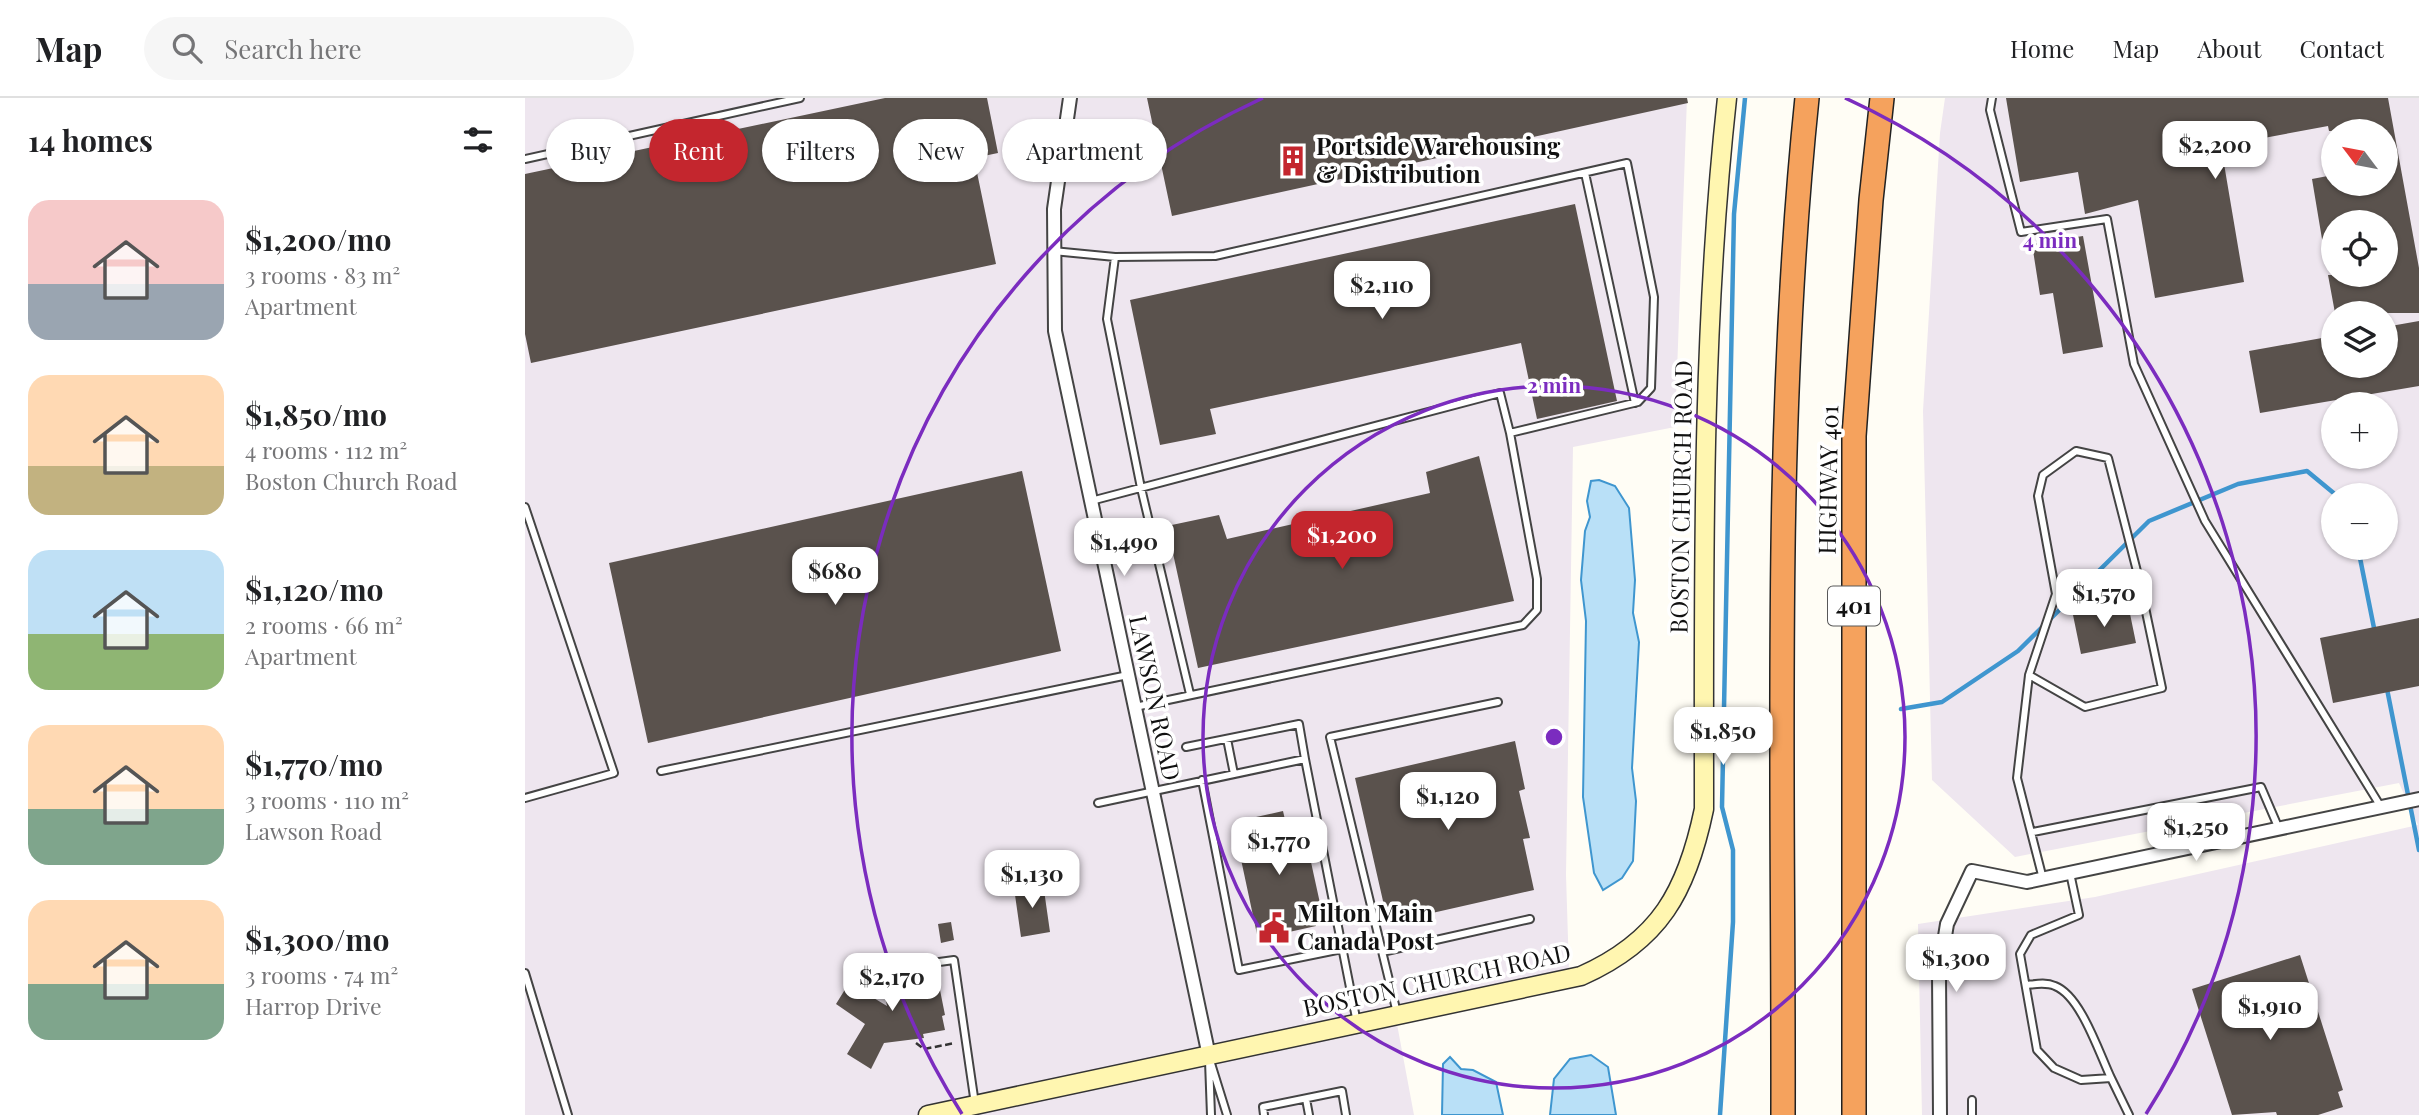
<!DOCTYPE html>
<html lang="en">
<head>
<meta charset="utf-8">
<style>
	:root { --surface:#fff; --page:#f6f6f6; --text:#202124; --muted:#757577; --line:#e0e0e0; --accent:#c4262e }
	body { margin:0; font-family:"Playfair Display",serif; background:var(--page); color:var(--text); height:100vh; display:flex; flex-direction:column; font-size:26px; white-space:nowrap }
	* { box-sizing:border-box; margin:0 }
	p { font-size:23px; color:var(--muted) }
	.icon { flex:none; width:38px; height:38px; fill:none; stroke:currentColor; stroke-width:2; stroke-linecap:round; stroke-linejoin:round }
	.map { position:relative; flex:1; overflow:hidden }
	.panel { display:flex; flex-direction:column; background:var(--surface); width:525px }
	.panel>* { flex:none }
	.hud { position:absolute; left:21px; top:21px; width:665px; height:63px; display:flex; gap:14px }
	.needle { width:46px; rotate:302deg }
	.tools { position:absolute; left:1796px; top:21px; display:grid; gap:14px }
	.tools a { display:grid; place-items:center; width:77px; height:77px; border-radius:50%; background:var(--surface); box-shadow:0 2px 5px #0004; font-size:35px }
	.price { position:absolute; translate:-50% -60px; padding:0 16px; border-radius:14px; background:#fff; color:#222; font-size:23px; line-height:46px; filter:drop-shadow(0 2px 4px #0008) }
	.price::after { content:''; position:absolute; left:50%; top:42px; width:21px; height:16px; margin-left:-10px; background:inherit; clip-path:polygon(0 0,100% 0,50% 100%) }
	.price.selected { background:var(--accent); color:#fff }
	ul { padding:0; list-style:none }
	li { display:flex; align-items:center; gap:21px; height:175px; padding:0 28px }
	li span { display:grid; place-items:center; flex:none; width:196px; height:140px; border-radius:21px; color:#555 }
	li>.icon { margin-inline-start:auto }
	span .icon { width:84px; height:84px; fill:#fffc; stroke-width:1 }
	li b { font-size:30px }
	h2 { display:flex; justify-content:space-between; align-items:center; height:84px; padding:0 28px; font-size:30px }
	.tag { padding:0 24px; border-radius:32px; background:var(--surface); box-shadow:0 2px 5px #0004; font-size:24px; line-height:63px }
	.tag.selected { background:var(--accent); color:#fff }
	header { display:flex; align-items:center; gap:42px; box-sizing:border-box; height:98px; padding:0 35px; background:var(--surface); border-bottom:2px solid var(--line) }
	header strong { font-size:33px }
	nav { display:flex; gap:38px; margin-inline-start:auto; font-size:24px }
	.search { width:490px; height:63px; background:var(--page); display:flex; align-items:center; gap:18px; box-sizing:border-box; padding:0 24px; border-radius:38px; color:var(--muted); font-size:26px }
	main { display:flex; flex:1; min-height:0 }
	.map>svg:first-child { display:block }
	.industrial { fill:#eee6ef; fill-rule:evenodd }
	.water { fill:#b9e0f7; stroke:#3f96cf; stroke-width:2 }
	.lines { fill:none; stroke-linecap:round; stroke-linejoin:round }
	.stream { stroke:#3f96cf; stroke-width:4.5 }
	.building { fill:#5a524d }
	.lane-casing { stroke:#444; stroke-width:10 }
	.street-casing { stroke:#444; stroke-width:16 }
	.secondary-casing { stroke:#333; stroke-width:21 }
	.highway-casing { stroke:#222; stroke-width:26 }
	.path { stroke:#333; stroke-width:2.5; stroke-dasharray:7 3.5; stroke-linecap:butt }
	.lane { stroke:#fff; stroke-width:6 }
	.street { stroke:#fff; stroke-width:12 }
	.secondary { stroke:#fff6b0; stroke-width:18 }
	.highway { stroke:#f5a25d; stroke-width:23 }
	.ring { fill:none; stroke:#7b2cbf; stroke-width:3.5 }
	.labels { text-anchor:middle; stroke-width:7; stroke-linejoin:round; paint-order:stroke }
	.shield { fill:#fff; stroke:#585858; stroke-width:2 }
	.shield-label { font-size:23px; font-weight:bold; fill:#111 }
	.poi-label { font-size:24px; font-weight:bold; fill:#111; stroke:#fff; text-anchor:start }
	.street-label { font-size:24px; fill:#111; stroke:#fff }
	.centre { fill:#7b2cbf; stroke:#fff; stroke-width:3.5 }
	.ring-label { font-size:21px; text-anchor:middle; font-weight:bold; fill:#7b2cbf; stroke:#fff; stroke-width:7; stroke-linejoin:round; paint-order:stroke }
</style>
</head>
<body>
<header>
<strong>Map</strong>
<div class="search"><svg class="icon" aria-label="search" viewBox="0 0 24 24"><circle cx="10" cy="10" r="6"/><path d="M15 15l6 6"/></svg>Search here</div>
<nav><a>Home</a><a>Map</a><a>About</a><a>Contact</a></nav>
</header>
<main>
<section class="panel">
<h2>14 homes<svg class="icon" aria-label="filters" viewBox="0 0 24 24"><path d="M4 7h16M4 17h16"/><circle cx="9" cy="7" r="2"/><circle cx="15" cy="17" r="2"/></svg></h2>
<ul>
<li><span style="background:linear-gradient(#f6c9c9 60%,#9aa5b1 0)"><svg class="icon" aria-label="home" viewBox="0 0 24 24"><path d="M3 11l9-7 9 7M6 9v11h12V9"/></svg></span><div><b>$1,200/mo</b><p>3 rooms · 83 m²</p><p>Apartment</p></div></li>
<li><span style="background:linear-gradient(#ffd9b3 65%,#c2b280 0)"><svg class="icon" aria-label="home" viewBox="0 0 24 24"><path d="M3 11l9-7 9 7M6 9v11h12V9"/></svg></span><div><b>$1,850/mo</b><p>4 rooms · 112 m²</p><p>Boston Church Road</p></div></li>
<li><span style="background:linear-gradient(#bfe0f5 60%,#8fb573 0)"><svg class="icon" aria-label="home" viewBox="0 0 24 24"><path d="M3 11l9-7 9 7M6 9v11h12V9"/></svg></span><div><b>$1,120/mo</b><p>2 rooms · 66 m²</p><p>Apartment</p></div></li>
<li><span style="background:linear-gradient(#ffd9b3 60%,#7fa58c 0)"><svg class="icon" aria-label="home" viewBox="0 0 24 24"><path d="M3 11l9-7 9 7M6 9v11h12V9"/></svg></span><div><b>$1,770/mo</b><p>3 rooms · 110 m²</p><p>Lawson Road</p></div></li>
<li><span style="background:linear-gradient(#ffd9b3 60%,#7fa58c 0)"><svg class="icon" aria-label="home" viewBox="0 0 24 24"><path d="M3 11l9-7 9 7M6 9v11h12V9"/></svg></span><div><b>$1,300/mo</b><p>3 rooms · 74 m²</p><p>Harrop Drive</p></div></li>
</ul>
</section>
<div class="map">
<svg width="1894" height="1017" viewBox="0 0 1894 1017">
	<rect width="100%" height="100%" fill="#fffdf5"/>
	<!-- industrial -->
	<path class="industrial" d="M0,0H1162L1150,329L1048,349L1041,777L1044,873L869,910L889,1017H0Z
		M1420,0H1894V1017H1397L1393,826L1570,799L1893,727L1874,685L1490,759L1407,682L1398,313L1415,35ZM1808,33H1860V86H1808ZM1808,124H1860V177H1808ZM1808,215H1860V268H1808ZM1808,306H1860V359H1808ZM1808,397H1860V450H1808Z"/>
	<!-- water -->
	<path class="water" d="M1074,382L1090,388L1104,410L1110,482L1108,515L1114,544L1107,670L1111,703L1108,763L1097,780L1078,792L1069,775L1058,699L1061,523L1056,482L1060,433L1065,419L1062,403L1066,383Z
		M1066,957L1083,969L1091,1017H1025L1029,981L1045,961Z
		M925,959L936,971L948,972L971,984L978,1017H917L918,966Z"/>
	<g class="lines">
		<!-- stream -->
		<path class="stream" d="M1833,450L1850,535
			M1862,591L1894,752
			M1376,611L1417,604L1493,553L1624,423L1713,386L1782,373L1811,397
			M1195,1017L1208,824V752L1197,709L1209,116L1220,0"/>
	</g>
	<!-- building -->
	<path class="building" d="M360,0H462L473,55L449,60L471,166L6,265L0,236V76Z
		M622,0H1162L1163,5L647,118Z
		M1481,0H1863L1894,170V215H1810L1803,177H1860V124H1808V164L1801,165L1787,81L1808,77V86H1860V33H1804L1803,28L1696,48L1719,184L1630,200L1613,102L1560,116L1553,74L1495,84Z
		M1050,106L1092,303L1012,321L996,245L685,311L691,336L635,347L605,202Z
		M1558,138L1578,249L1538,256L1528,195L1515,197L1507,146Z
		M1894,223V288L1735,315L1724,253L1808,238V268H1860V229Z
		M954,358L989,503L673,570L642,428L694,417L702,441L905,395L901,374Z
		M497,373L536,553L123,645L84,465Z
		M1603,506L1611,545L1556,556L1548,517Z
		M1894,520V588L1808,605L1795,540Z
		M990,643L1000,691L994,693L1005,740L998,741L1009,792L863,825L830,680Z
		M758,713L761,726L777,723L798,819L790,820L791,828L733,841L711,738L734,733L731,719Z
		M518,785L525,834L496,839L489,790Z
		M426,824L429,842L416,845L413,826Z
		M369,857L376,891L414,887L420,917L417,918L420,932L398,936L399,940L359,945L346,971L322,956L340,926L311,906L324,885L362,908L352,860Z
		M1775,857L1818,992L1813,994L1818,1009L1793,1017H1752L1751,1014L1707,1017L1667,891Z"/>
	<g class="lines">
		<!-- lane casing -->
		<g class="lane-casing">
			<path id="lane" d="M1467,0L1465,12L1496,134L1582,121L1609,266L1680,423L1856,709
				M0,61L275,0
				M1060,75L1110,305
				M528,153L590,159L690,158L1102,65L1129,199L1126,290L1113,304L985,335L1012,481V512L998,527L610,609
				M590,159L582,221L616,390L665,596
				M566,403L975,295L985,335
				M0,409L89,675L0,700
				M1531,496L1513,398L1518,377L1551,353L1583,360L1614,481
				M1504,577L1560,609L1637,590L1614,481L1531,496L1504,577L1492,680L1518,781
				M702,641L709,676
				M661,649L774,626L780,661
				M136,673L603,577
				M677,682L714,872L817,851
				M573,705L780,661L832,925
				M1508,734L1736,689L1754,731
				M1545,775L1554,817L1506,837L1495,856L1512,952L1529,970L1556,982L1586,980L1604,1017
				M857,854L1005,821
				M392,867L429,862L450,1006
				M0,875L43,1017
				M1502,887C1511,886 1521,884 1530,888C1556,898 1574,955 1586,980
				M872,915L805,639L973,604
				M684,959L702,1017
				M684,963L686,1017
				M781,1001L784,1017
				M1447,1002V1017
				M739,1017L738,1009L817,993L821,1017"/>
		</g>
		<!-- street casing -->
		<g class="street-casing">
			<path id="street" d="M545,0L529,111L530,233L684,958
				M1415,1017L1414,875L1422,826L1447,773L1502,784L1894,701"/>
		</g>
		<!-- secondary casing -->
		<g class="secondary-casing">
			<path id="secondary" d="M403,1017L1056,878C1135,843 1162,793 1179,711C1179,474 1176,236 1202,0"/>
		</g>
		<!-- highway casing -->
		<g class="highway-casing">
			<path id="highway" d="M1258,1017C1259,679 1247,337 1282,0
				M1329,1017V338L1346,102L1357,0"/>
		</g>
		<!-- path -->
		<path class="path" d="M501,786L523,782L520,770
			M391,945L399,951L430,945"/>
		<!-- lane -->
		<use href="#lane" class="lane"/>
		<!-- street -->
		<use href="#street" class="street"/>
		<!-- secondary -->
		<use href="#secondary" class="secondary"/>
		<!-- highway -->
		<use href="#highway" class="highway"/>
	</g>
	<!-- distance rings -->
	<g class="ring">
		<circle cx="1029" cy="639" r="351"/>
		<path d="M437 1016A702 702 0 0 1 738 0M1320 0A702 702 0 0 1 1621 1016"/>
	</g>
	<!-- icons -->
	<defs>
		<g id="building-bare" transform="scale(2.415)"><path d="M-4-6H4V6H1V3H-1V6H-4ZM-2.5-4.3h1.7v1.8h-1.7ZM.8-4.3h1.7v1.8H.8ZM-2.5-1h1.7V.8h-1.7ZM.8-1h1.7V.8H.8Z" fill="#c4262e" stroke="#fff" stroke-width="2.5" paint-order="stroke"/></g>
		<g id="civic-bare" transform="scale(2.415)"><path d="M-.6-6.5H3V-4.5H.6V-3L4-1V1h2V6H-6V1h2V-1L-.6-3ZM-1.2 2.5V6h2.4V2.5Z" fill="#c4262e" stroke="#fff" stroke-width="2.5" paint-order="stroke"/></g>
	</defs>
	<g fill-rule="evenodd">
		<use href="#building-bare" x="768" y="63"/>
		<use href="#civic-bare" x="749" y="830"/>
	</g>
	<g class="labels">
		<!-- shield labels -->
		<rect class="shield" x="1303" y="488.5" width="52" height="39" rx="5"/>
		<g class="shield-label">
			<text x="1329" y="516">401</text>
		</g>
		<!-- poi labels -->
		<g class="poi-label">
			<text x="791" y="57">Portside Warehousing<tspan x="791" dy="28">&amp; Distribution</tspan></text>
			<text x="772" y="824">Milton Main<tspan x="772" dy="28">Canada Post</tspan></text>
		</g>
		<!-- street labels -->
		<g class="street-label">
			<text transform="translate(1304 382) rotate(-89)" y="8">HIGHWAY 401</text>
			<text transform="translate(1157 399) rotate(-89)" y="8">BOSTON CHURCH ROAD</text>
			<text transform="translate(629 600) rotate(78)" y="8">LAWSON ROAD</text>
			<text transform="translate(912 883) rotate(-12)" y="8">BOSTON CHURCH ROAD</text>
		</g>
	</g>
	<circle cx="1029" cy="639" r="10" class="centre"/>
	<g class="ring-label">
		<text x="1525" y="150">4 min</text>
		<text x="1029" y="295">2 min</text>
	</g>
</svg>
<div class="tools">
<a><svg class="needle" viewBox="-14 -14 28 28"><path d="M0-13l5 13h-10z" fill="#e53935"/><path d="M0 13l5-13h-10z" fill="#757577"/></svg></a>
<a><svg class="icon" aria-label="locate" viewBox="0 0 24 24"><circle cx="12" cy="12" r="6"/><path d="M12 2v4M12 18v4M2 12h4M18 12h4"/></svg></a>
<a><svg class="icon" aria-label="layers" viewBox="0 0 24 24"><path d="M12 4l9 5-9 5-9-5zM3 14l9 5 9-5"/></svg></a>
<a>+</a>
<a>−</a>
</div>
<b class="price" style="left:1690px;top:83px">$2,200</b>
<b class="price" style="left:857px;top:223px">$2,110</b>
<b class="price selected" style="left:817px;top:473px">$1,200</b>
<b class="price" style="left:599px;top:480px">$1,490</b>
<b class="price" style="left:310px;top:509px">$680</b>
<b class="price" style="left:1579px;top:531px">$1,570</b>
<b class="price" style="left:1198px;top:669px">$1,850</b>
<b class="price" style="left:923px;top:734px">$1,120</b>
<b class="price" style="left:1671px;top:765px">$1,250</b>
<b class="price" style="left:754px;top:779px">$1,770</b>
<b class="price" style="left:507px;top:812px">$1,130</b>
<b class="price" style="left:1431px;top:896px">$1,300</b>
<b class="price" style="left:367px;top:915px">$2,170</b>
<b class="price" style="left:1745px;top:944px">$1,910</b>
<div class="hud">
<a class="tag">Buy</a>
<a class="tag selected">Rent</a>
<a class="tag">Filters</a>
<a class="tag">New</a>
<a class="tag">Apartment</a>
</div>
</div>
</main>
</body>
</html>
